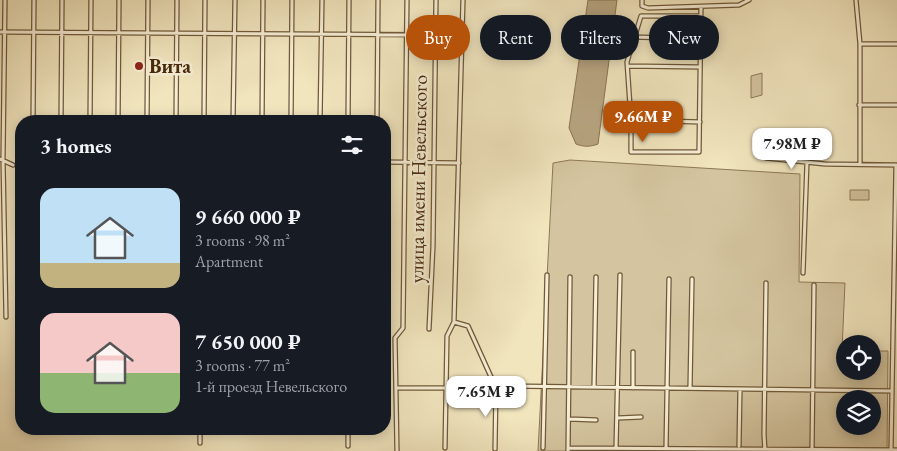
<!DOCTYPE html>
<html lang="en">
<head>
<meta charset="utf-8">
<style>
	:root { --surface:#171b24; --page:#242831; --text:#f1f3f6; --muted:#9ea1a6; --accent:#b45309 }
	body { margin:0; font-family:"EB Garamond",serif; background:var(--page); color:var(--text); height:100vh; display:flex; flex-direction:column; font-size:19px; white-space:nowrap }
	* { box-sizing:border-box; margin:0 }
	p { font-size:16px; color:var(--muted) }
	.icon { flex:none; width:28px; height:28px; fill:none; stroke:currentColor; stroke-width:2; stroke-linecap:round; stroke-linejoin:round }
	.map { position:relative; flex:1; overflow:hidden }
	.details { position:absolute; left:15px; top:115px; width:376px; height:320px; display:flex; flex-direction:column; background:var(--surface); border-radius:20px; box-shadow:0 2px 12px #0003 }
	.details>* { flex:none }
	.top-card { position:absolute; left:406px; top:15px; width:415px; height:45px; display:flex; gap:10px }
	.fabs { position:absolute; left:836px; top:335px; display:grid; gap:10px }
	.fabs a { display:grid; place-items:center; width:45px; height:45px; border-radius:50%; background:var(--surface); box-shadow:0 2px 12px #0003; font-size:25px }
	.price { position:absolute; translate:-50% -42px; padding:0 11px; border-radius:10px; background:#fff; color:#222; font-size:16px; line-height:32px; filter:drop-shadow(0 1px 2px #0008) }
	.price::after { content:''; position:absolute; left:50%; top:30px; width:15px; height:11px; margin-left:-8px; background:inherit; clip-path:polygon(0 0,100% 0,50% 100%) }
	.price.on { background:var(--accent); color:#fff }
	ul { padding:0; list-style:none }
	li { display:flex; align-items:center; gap:15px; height:125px; padding:0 25px }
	li span { display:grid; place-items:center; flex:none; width:140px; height:100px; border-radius:15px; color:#555 }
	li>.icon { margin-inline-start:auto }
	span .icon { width:60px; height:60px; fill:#fffc; stroke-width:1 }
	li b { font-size:21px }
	h2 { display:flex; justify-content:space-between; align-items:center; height:60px; padding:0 25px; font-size:21px }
	.pill { padding:0 18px; border-radius:22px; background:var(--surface); box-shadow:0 2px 12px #0003; font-size:18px; line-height:45px }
	.pill.on { background:var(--accent); color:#fff }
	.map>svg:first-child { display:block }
	.green { fill:#d4c5a0; stroke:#8d7856; fill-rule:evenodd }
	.water { fill:#b7a581; stroke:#8a7452 }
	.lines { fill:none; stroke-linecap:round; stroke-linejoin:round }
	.minor-casing { stroke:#715938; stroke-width:5.5 }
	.minor { stroke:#f6eed5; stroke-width:3 }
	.poi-dot { fill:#8f2418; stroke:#f6eed5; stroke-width:2 }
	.labels { text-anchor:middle; stroke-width:5; stroke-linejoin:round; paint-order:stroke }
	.poi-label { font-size:20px; font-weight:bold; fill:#462a0c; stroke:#f6eed5; text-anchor:start }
	.street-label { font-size:20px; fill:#462a0c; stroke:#f6eed5 }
</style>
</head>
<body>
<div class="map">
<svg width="897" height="451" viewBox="0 0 897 451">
	<rect width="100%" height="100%" fill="#f1e5be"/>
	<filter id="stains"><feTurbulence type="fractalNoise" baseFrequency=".004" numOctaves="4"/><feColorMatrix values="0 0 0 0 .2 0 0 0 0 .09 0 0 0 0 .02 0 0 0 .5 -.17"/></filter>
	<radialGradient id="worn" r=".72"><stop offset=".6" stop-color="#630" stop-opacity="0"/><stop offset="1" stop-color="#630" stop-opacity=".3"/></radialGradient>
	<!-- green -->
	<path class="green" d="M762,73V95L751,98V76Z
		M570,160L800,174L799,282L845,283L842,350H845V371H872L873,351H888L887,451H538L553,163ZM845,399H872V426H845Z
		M850,190H869V200H850Z"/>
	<!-- water -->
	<path class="water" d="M588,0H617L598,144C590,147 584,147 576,144L569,128Z"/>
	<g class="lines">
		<!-- minor casing -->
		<g class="minor-casing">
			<path id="minor" d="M5,0L3,159L6,317
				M642,0V6L648,8L739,5L749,0
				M856,0L860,44V164
				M701,16H641L627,62L631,120V152H699L701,7
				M0,32L462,35
				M635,37L700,39
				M860,44H897
				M628,66L700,67
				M859,105H897
				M631,120L700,122
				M33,121L34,0
				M61,121L62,0
				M90,121L91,0
				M118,121L119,0
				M147,121L148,0
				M176,121L177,0
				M204,121L205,0
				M233,121L235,0
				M262,121L263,0
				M291,121L292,0
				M320,121L322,0
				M348,121L349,0
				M377,121L378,0
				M766,158L825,164L896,165
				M0,159L13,165
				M385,162L459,163
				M803,273L807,162
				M454,322L468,326L496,388L495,449
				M429,329L433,246L436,0
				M594,387L596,277
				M396,388H496L499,386L892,391
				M633,388V352
				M690,388L692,279
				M618,418L641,417
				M569,419L596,420
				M348,429V446
				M200,443V429
				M739,446L740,389
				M445,448L447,336L454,322L463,0
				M543,448L547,275
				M568,448L897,450
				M616,448L620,275
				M666,448L669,279
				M812,449L814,285
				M891,450L896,165
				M397,451L395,338L403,328L407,0
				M568,451L570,277
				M765,451L764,434L766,283"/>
		</g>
		<!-- minor -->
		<use href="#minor" class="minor"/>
	</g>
	<!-- markers -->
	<circle class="poi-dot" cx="139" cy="66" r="5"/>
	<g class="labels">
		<!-- poi labels -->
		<g class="poi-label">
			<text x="149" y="73">Вита</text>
		</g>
		<!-- street labels -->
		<g class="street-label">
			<text transform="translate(418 179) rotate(-89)" y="7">улица имени Невельского</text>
		</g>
	</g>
	<rect width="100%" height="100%" filter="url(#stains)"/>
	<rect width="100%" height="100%" fill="url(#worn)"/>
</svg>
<div class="fabs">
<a><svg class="icon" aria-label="locate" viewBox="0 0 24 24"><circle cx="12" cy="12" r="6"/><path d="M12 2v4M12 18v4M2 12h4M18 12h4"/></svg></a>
<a><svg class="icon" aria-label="layers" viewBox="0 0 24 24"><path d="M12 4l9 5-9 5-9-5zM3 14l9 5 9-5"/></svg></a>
</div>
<b class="price on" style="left:643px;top:143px">9.66M ₽</b>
<b class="price" style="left:792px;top:170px">7.98M ₽</b>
<b class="price" style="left:486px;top:418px">7.65M ₽</b>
<div class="top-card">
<a class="pill on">Buy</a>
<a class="pill">Rent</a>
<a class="pill">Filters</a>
<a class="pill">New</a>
</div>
<section class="details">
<h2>3 homes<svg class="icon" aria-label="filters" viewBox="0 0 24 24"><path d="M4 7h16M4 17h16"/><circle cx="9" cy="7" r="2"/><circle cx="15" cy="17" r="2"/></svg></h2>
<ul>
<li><span style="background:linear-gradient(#bfe0f5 75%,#c2b280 0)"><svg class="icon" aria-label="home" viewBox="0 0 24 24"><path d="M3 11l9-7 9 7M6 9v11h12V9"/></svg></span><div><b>9 660 000 ₽</b><p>3 rooms · 98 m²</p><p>Apartment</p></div></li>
<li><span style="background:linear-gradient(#f6c9c9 60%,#8fb573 0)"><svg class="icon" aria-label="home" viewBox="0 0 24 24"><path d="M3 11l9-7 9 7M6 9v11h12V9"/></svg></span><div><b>7 650 000 ₽</b><p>3 rooms · 77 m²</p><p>1-й проезд Невельского</p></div></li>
</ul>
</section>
</div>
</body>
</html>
